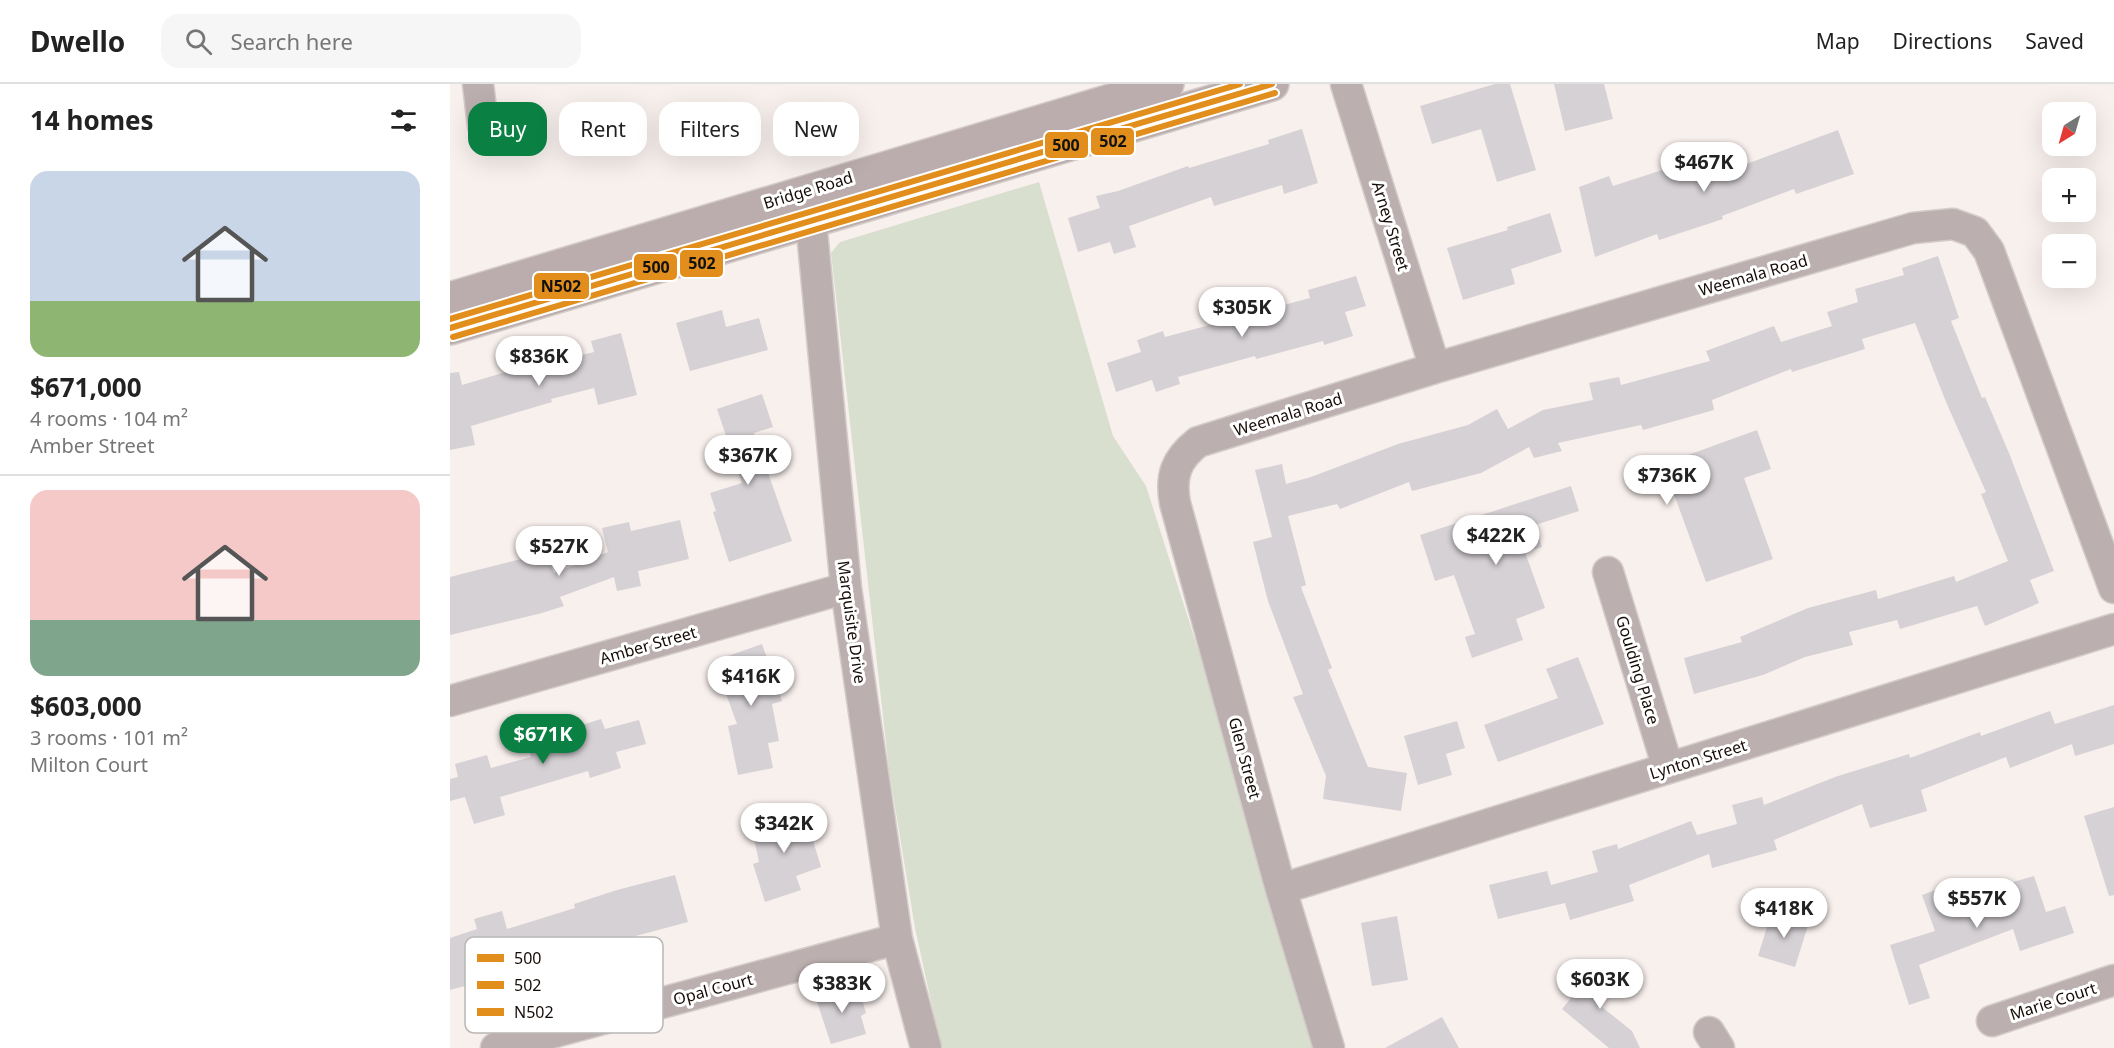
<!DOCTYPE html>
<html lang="en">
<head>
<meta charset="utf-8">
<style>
	:root { --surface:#fff; --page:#f6f6f6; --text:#222; --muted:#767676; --line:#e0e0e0; --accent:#0b8043 }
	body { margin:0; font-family:"Noto Sans",sans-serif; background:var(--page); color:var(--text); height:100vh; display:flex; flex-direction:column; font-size:22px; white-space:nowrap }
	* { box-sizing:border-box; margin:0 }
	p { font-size:20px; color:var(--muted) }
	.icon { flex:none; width:33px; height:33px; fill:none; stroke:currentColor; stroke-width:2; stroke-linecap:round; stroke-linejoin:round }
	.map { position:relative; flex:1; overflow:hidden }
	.panel { display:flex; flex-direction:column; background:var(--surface); width:450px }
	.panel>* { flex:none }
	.banner { position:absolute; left:18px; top:18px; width:570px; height:54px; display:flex; gap:12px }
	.needle { width:39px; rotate:217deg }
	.fabs { position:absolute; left:1592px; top:18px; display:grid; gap:12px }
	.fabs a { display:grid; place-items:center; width:54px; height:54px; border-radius:12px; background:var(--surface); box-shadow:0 6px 24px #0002; font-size:30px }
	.price { position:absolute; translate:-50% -51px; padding:0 14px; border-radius:21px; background:#fff; color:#222; font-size:20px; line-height:39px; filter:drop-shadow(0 2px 3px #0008) }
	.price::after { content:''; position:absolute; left:50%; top:36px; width:18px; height:14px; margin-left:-9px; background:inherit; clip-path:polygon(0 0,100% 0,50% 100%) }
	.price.current { background:var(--accent); color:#fff }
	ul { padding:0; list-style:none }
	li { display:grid; align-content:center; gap:12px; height:318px; padding:0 30px }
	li+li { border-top:2px solid var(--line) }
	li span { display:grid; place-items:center; height:186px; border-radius:18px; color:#555 }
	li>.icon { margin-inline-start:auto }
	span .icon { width:108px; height:108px; fill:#fffc; stroke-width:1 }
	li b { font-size:26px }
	h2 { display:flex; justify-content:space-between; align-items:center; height:72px; padding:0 30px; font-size:26px }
	.chip { padding:0 21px; border-radius:18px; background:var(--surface); box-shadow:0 6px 24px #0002; font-size:21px; line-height:54px }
	.chip.current { background:var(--accent); color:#fff }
	header { display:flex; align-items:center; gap:36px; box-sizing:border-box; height:84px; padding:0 30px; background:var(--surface); border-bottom:2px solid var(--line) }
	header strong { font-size:28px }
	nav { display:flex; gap:33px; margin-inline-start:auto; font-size:21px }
	.search { width:420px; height:54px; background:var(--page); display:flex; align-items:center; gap:15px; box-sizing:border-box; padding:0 21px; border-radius:18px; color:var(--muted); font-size:22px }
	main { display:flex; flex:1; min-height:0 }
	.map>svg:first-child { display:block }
	.green { fill:#d8dfcf }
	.building { fill:#d6d1d5 }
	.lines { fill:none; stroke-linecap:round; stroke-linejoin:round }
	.minor-casing { stroke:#d3ccc9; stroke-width:33 }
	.secondary-casing { stroke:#d3ccc9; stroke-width:36 }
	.minor { stroke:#bcafb0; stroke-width:30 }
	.secondary { stroke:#bbadad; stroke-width:33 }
	.bus-1-casing { stroke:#fff; stroke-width:10 }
	.bus-2-casing { stroke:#fff; stroke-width:10 }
	.bus-3-casing { stroke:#fff; stroke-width:10 }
	.bus-1 { stroke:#e28e1c; stroke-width:6 }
	.bus-2 { stroke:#e28e1c; stroke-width:6 }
	.bus-3 { stroke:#e28e1c; stroke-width:6 }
	.labels { text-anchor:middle; stroke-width:6; stroke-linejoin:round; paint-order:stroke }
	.street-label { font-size:16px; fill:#160c07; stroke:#fff }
	.key { fill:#fff; stroke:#b9b6b5; stroke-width:1.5 }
	.key-label { font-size:16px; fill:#160c07 }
	.line-badge { stroke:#fff; stroke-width:2 }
	.pale-badge-label { font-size:16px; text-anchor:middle; font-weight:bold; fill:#111 }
</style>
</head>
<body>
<header>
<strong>Dwello</strong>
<div class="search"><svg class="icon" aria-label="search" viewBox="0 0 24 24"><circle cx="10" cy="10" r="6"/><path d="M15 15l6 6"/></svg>Search here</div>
<nav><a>Map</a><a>Directions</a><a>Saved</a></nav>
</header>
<main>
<section class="panel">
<h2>14 homes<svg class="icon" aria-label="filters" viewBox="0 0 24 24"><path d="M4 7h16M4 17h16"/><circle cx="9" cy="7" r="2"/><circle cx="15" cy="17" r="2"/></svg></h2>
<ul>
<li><span style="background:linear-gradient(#c9d6e8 70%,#8fb573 0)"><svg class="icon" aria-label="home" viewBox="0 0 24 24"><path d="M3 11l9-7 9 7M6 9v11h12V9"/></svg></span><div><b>$671,000</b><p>4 rooms · 104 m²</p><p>Amber Street</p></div></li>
<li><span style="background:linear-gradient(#f6c9c9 70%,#7fa58c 0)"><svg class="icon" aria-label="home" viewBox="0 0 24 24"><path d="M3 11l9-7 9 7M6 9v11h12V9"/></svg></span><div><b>$603,000</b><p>3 rooms · 101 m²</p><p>Milton Court</p></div></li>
</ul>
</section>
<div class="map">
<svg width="1664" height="964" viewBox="0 0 1664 964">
	<rect width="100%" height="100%" fill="#f8f0ed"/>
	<!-- green -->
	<path class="green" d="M589,98L663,352L696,402L875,964H493L489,954L465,844L439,686L381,169L390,158Z"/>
	<!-- building -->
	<path class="building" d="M1045,0H1060L1086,86L1047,98L1031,45L982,60L970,22Z
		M1104,0H1154L1163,35L1115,47Z
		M852,45L868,99L834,110L832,101L764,122L761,113L679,142L686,163L664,170L660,158L628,168L618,134L650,124L646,112L668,107L738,82L739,84L819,60L818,56Z
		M1388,46L1404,90L1346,110L1344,105L1272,132L1273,135L1209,156L1207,150L1145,173L1129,103L1159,92L1163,102L1252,73L1259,94Z
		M1100,129L1112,168L1061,185L1065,200L1013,216L997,164L1058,146L1057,143Z
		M1488,172L1509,234L1501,237L1532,314L1535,313L1559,369L1604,487L1580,496L1589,519L1535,542L1527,522L1450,545L1447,536L1399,548L1403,561L1355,573L1313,591L1244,610L1234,574L1292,558L1290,553L1358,524L1426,506L1428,515L1504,492L1506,498L1558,477L1531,410L1536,408L1496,318L1465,239L1412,255L1415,265L1342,288L1341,285L1262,316L1264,326L1193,346L1191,341L1108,359L1112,367L1084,374L1079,363L1031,389L962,407L959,398L890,425L887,420L838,432L856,501L851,503L882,584L878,586L918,683L957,689L951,727L873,715L876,692L843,613L853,610L818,517L803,458L822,453L805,386L832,380L836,400L861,393L948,360L1018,341L1047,325L1058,345L1093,326L1143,316L1139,299L1169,293L1171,301L1260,277L1256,267L1324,242L1331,258L1382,242L1377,228L1408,218L1405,205L1454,191L1452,184Z
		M906,192L916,222L895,228L903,252L874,261L873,257L806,275L805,272L728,293L730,300L706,308L702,296L666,308L657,279L691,268L687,256L713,247L715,253L860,214L858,206Z
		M272,226L276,243L309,234L318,266L240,287L226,239Z
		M171,249L187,311L148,321L144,304L101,315L102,318L21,342L25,361L0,366V289L9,288L12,301L90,278L91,281L144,268L141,257Z
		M312,310L323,343L304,349L342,457L279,478L263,428L266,427L260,409L292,399L267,325Z
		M1307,346L1321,385L1294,394L1323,475L1256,498L1213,380Z
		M1121,402L1129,427L1085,441L1092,463L1075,468L1095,524L1066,535L1073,556L1022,574L1015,553L1025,550L1004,491L985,497L970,451Z
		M230,436L239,475L188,487L191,502L167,507L164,493L110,513L114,522L92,529L0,551V493L71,475L70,471L93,463L104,489L158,468L152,444L179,438L181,447Z
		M312,560L332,617L322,620L329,657L318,659L323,684L288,691L278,642L287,640L264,577Z
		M1128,573L1154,640L1048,678L1034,641L1108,614L1096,585Z
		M1664,621V660L1625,672L1622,660L1560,684L1556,673L1471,706L1477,727L1420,744L1412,720L1324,756L1327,766L1262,784L1259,770L1179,801L1184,817L1120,836L1115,819L1048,835L1039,801L1097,787L1101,801L1148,788L1142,767L1167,760L1168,765L1241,737L1247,751L1287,740L1282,721L1312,713L1314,721L1385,693L1459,670L1460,674L1530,648L1531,652L1600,627L1605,640Z
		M151,635L155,645L189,636L196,660L166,668L171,684L140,694L138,687L50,713L55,731L24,740L15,713L0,717V695L8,693L5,680L37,671L41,684L81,673L77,659L89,655L86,646L107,640L110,648Z
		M1007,637L1015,664L996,670L1002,691L968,701L954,652Z
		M353,723L371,783L346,792L351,806L315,818L303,780L309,778L302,745L326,740L323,730Z
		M1664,723V811L1659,812L1634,732Z
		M225,791L238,838L182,853L187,867L108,893L103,878L0,906V854L27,845L24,835L52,827L57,845L125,824L124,820L167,806Z
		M1584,792L1596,828L1615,822L1624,849L1570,867L1563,845L1469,881L1480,914L1459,921L1440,861L1485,847L1472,811L1504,799L1514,828L1553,814L1549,802Z
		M1322,827L1359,838L1345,883L1308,872Z
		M947,832L958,896L922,902L911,839Z
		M1153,875L1171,890L1147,919L1182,947L1190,964H1159L1112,925Z
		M400,900L403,910L410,909L416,929L411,932L416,950L381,960L365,912Z
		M992,933L1009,964H935Z"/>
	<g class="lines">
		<!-- minor casing -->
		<g class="minor-casing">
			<path id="minor" d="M28,0L33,42
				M896,0L985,284
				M361,137L396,504L447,855L476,964
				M1158,488L1218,684
				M0,617L396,504
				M831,805L1664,545
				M1542,937L1664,896
				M1259,948L1269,964
				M46,964L447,855
				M879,964L830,802L725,419C720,392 726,375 748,358L985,284L1463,144L1503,140L1525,148L1539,167L1664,504"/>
		</g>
		<!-- secondary casing -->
		<g class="secondary-casing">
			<path id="secondary" d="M0,215L717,0
				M0,244L822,0"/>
		</g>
		<!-- minor -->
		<use href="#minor" class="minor"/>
		<!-- secondary -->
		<use href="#secondary" class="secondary"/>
		<!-- bus-1 casing -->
		<g class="bus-1-casing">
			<path id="bus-1" d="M0,244L822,0"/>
		</g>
		<!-- bus-2 casing -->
		<g class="bus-2-casing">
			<path id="bus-2" d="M3,253L825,9"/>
		</g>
		<!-- bus-3 casing -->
		<g class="bus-3-casing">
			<path id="bus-3" d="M0,235L790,0"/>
		</g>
		<!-- bus-1 -->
		<use href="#bus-1" class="bus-1"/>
		<!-- bus-2 -->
		<use href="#bus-2" class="bus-2"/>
		<!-- bus-3 -->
		<use href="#bus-3" class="bus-3"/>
	</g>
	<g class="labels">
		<!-- street labels -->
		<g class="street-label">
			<text transform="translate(358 106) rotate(-17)" y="6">Bridge Road</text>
			<text transform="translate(941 142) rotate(73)" y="6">Arney Street</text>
			<text transform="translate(1303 191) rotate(-16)" y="6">Weemala Road</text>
			<text transform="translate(838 330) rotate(-17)" y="6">Weemala Road</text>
			<text transform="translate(402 538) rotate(82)" y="6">Marquisite Drive</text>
			<text transform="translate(198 561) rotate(-16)" y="6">Amber Street</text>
			<text transform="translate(1188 586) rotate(73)" y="6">Goulding Place</text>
			<text transform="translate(795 674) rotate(75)" y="6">Glen Street</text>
			<text transform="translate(1248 675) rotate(-17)" y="6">Lynton Street</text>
			<text transform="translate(263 905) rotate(-15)" y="6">Opal Court</text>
			<text transform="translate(1603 917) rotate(-18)" y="6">Marie Court</text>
		</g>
	</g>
	<!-- legend -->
	<rect x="15" y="853" width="198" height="96" rx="9" class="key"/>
	<rect x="27" y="870" width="27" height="8" fill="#e28e1c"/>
	<rect x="27" y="897" width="27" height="8" fill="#e28e1c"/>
	<rect x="27" y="924" width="27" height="8" fill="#e28e1c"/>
	<g class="key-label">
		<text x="64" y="880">500</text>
		<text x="64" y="907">502</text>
		<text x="64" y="934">N502</text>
	</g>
	<g class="line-badge">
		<rect x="640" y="43" width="45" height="29" rx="6" fill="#e28e1c"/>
		<rect x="594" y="47" width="45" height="28" rx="6" fill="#e28e1c"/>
		<rect x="229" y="165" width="45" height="29" rx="6" fill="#e28e1c"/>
		<rect x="183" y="169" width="45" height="28" rx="6" fill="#e28e1c"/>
		<rect x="83" y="188" width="57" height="28" rx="6" fill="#e28e1c"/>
	</g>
	<g class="pale-badge-label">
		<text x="663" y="63">502</text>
		<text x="616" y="67">500</text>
		<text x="252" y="185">502</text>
		<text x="206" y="189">500</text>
		<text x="111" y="208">N502</text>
	</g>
</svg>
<div class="fabs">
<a><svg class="needle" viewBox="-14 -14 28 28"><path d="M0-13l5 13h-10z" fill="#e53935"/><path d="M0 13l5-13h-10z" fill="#767676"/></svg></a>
<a>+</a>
<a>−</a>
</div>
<b class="price" style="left:1254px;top:109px">$467K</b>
<b class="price" style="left:792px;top:254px">$305K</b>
<b class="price" style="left:89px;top:303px">$836K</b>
<b class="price" style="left:298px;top:402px">$367K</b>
<b class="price" style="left:1217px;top:422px">$736K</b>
<b class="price" style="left:1046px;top:482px">$422K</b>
<b class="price" style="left:109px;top:493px">$527K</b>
<b class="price" style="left:301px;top:623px">$416K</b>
<b class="price current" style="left:93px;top:681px">$671K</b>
<b class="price" style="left:334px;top:770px">$342K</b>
<b class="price" style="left:1527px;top:845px">$557K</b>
<b class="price" style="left:1334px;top:855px">$418K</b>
<b class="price" style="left:1150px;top:926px">$603K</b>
<b class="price" style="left:392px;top:930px">$383K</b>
<div class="banner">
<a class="chip current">Buy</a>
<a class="chip">Rent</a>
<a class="chip">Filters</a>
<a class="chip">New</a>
</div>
</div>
</main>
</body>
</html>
